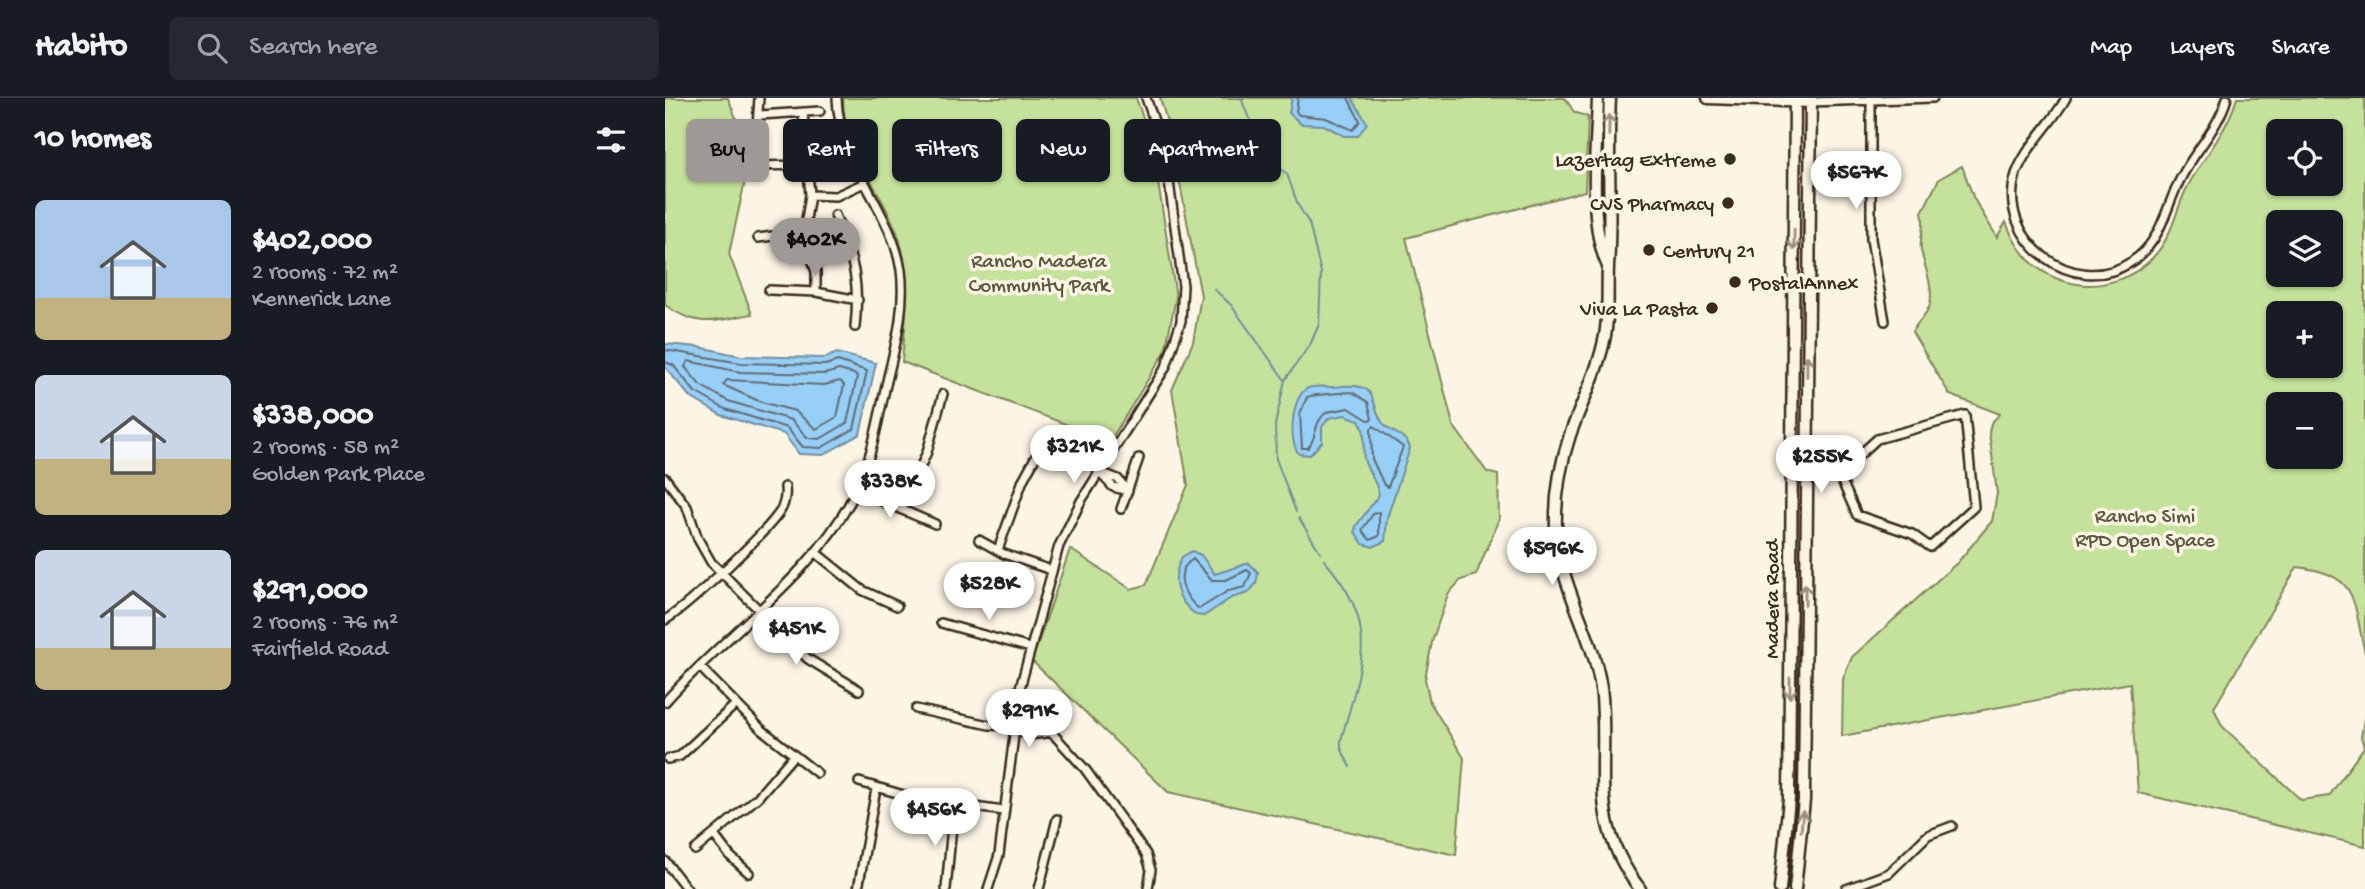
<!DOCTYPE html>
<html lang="en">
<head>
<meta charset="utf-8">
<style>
	:root { --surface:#171b24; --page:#242831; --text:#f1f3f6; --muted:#9ea1a6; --line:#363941; --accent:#9f9995 }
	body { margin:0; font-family:"Gochi Hand",sans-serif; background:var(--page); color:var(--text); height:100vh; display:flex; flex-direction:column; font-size:26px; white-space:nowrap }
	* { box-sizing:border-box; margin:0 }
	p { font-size:23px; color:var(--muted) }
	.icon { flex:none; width:38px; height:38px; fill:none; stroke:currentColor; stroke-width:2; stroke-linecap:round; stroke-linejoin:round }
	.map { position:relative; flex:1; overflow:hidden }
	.sheet { display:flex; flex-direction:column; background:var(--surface); width:665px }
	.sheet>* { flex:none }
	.top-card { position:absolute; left:21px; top:21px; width:665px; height:63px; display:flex; gap:14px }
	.fabs { position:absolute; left:1601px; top:21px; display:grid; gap:14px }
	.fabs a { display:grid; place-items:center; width:77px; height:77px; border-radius:10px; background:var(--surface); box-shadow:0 2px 5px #0004; font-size:35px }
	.price { position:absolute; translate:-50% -60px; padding:0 16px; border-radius:24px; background:#fff; color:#222; font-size:23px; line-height:46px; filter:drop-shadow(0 2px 4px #0008) }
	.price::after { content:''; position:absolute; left:50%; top:42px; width:21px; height:16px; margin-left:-10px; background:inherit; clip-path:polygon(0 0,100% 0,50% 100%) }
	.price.selected { background:var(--accent); color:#111 }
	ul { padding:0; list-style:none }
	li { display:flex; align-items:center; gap:21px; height:175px; padding:0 35px }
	li span { display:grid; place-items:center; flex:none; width:196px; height:140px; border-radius:10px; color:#555 }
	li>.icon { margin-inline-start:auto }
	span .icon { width:84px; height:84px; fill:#fffc; stroke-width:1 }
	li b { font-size:30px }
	h2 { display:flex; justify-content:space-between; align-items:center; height:84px; padding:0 35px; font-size:30px }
	.pill { padding:0 24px; border-radius:10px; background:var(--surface); box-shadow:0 2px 5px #0004; font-size:24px; line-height:63px }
	.pill.selected { background:var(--accent); color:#111 }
	header { display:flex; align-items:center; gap:42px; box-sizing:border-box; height:98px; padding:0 35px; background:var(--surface); border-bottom:2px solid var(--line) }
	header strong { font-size:33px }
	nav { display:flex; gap:38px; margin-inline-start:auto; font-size:24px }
	.search { width:490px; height:63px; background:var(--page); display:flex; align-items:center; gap:18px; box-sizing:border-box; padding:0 24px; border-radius:10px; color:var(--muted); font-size:26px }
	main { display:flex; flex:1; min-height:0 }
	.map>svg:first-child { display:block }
	.green { fill:#c4e29b; stroke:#80865c; stroke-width:2; fill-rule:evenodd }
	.water { fill:#97cff6; stroke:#728da0; stroke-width:2 }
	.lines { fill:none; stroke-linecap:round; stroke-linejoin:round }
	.shore { stroke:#606c74; stroke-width:2 }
	.stream { stroke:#728da0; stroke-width:2 }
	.street-casing { stroke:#3b2a1e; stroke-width:12 }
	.secondary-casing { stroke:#3b2a1e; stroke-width:15 }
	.street { stroke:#fcf5e5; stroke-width:7 }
	.secondary { stroke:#fcf5e5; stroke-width:10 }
	.oneway { stroke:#9c9082 }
	.poi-dot { fill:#3b2a1e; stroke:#fcf5e5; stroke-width:2.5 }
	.labels { text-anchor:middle; stroke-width:7; stroke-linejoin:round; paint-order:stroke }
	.poi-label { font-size:21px; fill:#3b2a1e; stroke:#fcf5e5; text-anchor:end }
	.park-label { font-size:21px; fill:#5d583d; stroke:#fcf5e5 }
	.street-label { font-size:21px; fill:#3b2a1e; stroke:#fcf5e5 }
</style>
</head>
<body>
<header>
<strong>Habito</strong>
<div class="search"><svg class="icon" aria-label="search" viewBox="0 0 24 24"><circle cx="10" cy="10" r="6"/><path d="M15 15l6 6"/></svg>Search here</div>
<nav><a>Map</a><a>Layers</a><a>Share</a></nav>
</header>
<main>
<section class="sheet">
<h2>10 homes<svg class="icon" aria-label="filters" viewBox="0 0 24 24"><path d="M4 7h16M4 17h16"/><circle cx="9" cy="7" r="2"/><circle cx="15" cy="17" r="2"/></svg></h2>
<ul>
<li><span style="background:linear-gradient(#a9c7e8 70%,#c2b280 0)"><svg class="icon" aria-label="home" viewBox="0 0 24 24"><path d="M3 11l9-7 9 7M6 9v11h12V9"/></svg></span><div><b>$402,000</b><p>2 rooms · 72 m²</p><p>Kennerick Lane</p></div></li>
<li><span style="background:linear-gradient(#c9d6e8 60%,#c2b280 0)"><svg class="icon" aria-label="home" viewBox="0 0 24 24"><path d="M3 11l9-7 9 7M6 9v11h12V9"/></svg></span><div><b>$338,000</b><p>2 rooms · 58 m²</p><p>Golden Park Place</p></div></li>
<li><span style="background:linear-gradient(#c9d6e8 70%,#c2b280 0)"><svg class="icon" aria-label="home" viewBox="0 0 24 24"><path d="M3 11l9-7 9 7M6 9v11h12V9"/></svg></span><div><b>$291,000</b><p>2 rooms · 76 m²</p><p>Fairfield Road</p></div></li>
</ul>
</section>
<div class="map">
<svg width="1700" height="791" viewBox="0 0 1700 791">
	<rect width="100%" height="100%" fill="#fcf5e5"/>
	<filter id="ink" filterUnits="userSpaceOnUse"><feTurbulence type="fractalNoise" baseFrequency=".0143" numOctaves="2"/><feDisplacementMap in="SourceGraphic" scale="14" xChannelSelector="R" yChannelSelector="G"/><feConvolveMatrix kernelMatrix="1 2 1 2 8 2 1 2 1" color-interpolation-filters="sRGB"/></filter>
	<g filter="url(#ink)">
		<!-- green -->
		<path class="green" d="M0,0H63L71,20L80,83L64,156L87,216C48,223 34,231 0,207Z
			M178,0H471L487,46L511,199L500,254L445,343L237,264C240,222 247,181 234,140C218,92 178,53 178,0Z
			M495,0H900L909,14L923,19L920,93L741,140L788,327L822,374L833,377L834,421L811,477L796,482L783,496L767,544L760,581L765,604L799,660L791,757L503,694L367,563L405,451L466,491L481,487L523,387L507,292L528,244L536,198L506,37Z
			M1572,0H1700V555C1687,502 1695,476 1632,469L1549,610L1557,628L1636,702L1664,698L1699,649L1696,639L1700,616V748L1473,695L1465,585L1177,638L1178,581L1187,559L1293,464L1327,423L1332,395L1324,334L1326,325L1335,316L1285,297L1247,234C1251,225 1263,216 1265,206C1269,188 1259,169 1256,152C1254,137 1261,129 1257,114L1274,81L1297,68L1309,101L1332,139L1341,124C1351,152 1370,174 1399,183C1437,195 1480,178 1500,143C1511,124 1514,102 1525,84C1542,55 1562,33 1572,0ZM1666,33V86H1614V33ZM1666,124V177H1614V124ZM1614,215H1666V268H1614ZM1614,306H1666V359H1614Z"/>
		<!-- water -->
		<path class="water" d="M627,0H687L702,25L693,38H679L659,27L636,26L624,15Z
			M0,246L34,249L76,258L160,260L172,255L211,265L195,336L158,357L134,356L119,336L56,317L25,299L0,269Z
			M677,288C714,285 704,302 717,324C725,336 741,335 745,350L722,420L720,443L708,449L698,446L690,434L691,428L714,397C712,383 702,373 699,361C697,347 703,335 694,322L680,317L664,320L657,329V344L645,357L634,356C623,346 626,297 643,290C653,286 665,291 677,288Z
			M527,453L536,457L550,476L584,465L593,474L591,486L583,495L566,500L539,518L531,517C511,502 505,482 517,459Z"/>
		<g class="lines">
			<!-- shore -->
			<path class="shore" d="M633,0L631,13L634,17L661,20L688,32L695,23L683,0
				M0,252L76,265L160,267L173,263L202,273L189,331L156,350L138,349L122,330L60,311L30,294L8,267L0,264
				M23,263L75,274L160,276L174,272L189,276L192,279L182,325L155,341L143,340L126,322L63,303L35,287L20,269Z
				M62,282L159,287L175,283L179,287L172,319L151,331L130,313L96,304L58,287Z
				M687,294L703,304L707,321L703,322L684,310L662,314C648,324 653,338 643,350H637L635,316L642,299C648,296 678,295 687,294Z
				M709,328L738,349L723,389L719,387L707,361L706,331Z
				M714,414V438L705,442L697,432L708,416Z
				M528,461L547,482H561L582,472L586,475L580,489L563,493L534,511C519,499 507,474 528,461Z"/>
			<!-- stream -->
			<path class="stream" d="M576,0L583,18L598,42L604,62L622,76L633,107L644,125L656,175L654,226L646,245L620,282L610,327L611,361L631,414
				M549,191L566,207L619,281
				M634,420L655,454
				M659,462C716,527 697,567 676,642V650L685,669"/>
			<!-- street casing -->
			<g class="street-casing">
				<path id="street" d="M94,0L89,68L141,67
					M1206,0V141L1220,223
					M1401,0C1387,26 1361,48 1351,76C1330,142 1409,202 1466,164C1498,144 1500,108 1517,78C1531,51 1553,31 1562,0
					M1146,4L1268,0
					M138,14L145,97L139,134L151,174V194
					M95,17L155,13
					M145,97L171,98L199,85
					M170,117C188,159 195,183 190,229
					M93,140L139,134
					M104,192L151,194L193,202
					M1126,365H1159L1171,370L1192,417L1247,436L1265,449L1309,409L1300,317L1212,341L1175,375
					M433,373L448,389L463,393
					M433,373L453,381L463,393
					M0,380L22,409L33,441L46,464L143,561L194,592
					M191,392L270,426
					M456,411L474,360
					M237,412L262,354L278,296
					M314,442L339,456L386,472
					M333,452L358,382L381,340
					M150,454L197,492L232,508
					M0,522C21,510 106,431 117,410C120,403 121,397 120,389
					M276,525L365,550
					M35,569L96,631L152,675
					M0,604C61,534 149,479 191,393C207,360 213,322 221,287C230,249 241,211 236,172C226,110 174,65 172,0
					M251,611L324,627L374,629L389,637L420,671L481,756L486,772L483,791
					M349,630L363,637L381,635
					M3,661L15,658L71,606
					M194,684L256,702L339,713
					M49,737L65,758L84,775
					M30,752L92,700L129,657
					M0,763L22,791
					M193,791L211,691
					M281,791L289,707
					M323,791L334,757L355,590L394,448L416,403L501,269L516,223L518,188L500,54L481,0
					M374,791L392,721
					M1181,791L1224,775L1263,737L1287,728"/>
			</g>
			<!-- secondary casing -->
			<g class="secondary-casing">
				<path id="secondary" d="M933,0C932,46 922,126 943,168
					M945,0C942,56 947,113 943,169C942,192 944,215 940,238C933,274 917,303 905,337C895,367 890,400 891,431C894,490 932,541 937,599C943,676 923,723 975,791
					M1043,0L1146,4
					M1115,791L1124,701L1130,0
					M1130,791L1139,702L1146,0"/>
			</g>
			<!-- street -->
			<use href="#street" class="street"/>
			<!-- secondary -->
			<use href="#secondary" class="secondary"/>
		</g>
		<!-- one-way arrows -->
		<defs><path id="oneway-shaft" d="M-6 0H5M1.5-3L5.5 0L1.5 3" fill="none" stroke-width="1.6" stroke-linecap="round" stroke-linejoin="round" transform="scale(1.75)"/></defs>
		<g class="oneway">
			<use href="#oneway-shaft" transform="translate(944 27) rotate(-89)"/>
			<use href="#oneway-shaft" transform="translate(1129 142) rotate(91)"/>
			<use href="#oneway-shaft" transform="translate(1142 268) rotate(-89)"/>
			<use href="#oneway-shaft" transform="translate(1140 496) rotate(-90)"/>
			<use href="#oneway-shaft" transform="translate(1125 590) rotate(90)"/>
			<use href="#oneway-shaft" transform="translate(1137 723) rotate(-85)"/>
		</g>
	</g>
	<!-- markers -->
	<g class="poi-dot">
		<circle cx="1065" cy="61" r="7"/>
		<circle cx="1063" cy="105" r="7"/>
		<circle cx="984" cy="152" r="7"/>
		<circle cx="1070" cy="184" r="7"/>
		<circle cx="1047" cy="210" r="7"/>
	</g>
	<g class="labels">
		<!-- poi labels -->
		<g class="poi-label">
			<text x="1051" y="68">Lazertag Extreme</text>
			<text x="1049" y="112">CVS Pharmacy</text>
			<text x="998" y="159" text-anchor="start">Century 21</text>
			<text x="1084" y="191" text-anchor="start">PostalAnnex</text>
			<text x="1033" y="217">Viva La Pasta</text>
		</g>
		<!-- park labels -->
		<g class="park-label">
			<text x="374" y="169">Rancho Madera<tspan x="374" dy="24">Community Park</tspan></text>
			<text x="1480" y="424">Rancho Simi<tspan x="1480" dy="24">RPD Open Space</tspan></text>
		</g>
		<!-- street labels -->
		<g class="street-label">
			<text transform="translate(1106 501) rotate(-90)" y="7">Madera Road</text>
		</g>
	</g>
</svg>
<div class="fabs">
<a><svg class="icon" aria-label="locate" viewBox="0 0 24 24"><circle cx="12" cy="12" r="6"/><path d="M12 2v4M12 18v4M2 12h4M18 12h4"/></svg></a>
<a><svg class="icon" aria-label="layers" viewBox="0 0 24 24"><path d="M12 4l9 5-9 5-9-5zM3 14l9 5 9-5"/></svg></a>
<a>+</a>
<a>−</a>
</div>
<b class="price" style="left:1191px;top:113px">$567K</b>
<b class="price selected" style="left:150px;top:180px">$402K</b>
<b class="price" style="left:409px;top:387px">$321K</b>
<b class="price" style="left:1156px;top:397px">$255K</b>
<b class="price" style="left:225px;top:422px">$338K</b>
<b class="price" style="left:887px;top:489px">$596K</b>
<b class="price" style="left:324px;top:524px">$528K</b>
<b class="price" style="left:131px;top:569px">$451K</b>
<b class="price" style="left:364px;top:651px">$291K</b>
<b class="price" style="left:270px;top:750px">$456K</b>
<div class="top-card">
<a class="pill selected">Buy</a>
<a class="pill">Rent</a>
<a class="pill">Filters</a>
<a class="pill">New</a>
<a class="pill">Apartment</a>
</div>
</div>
</main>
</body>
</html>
